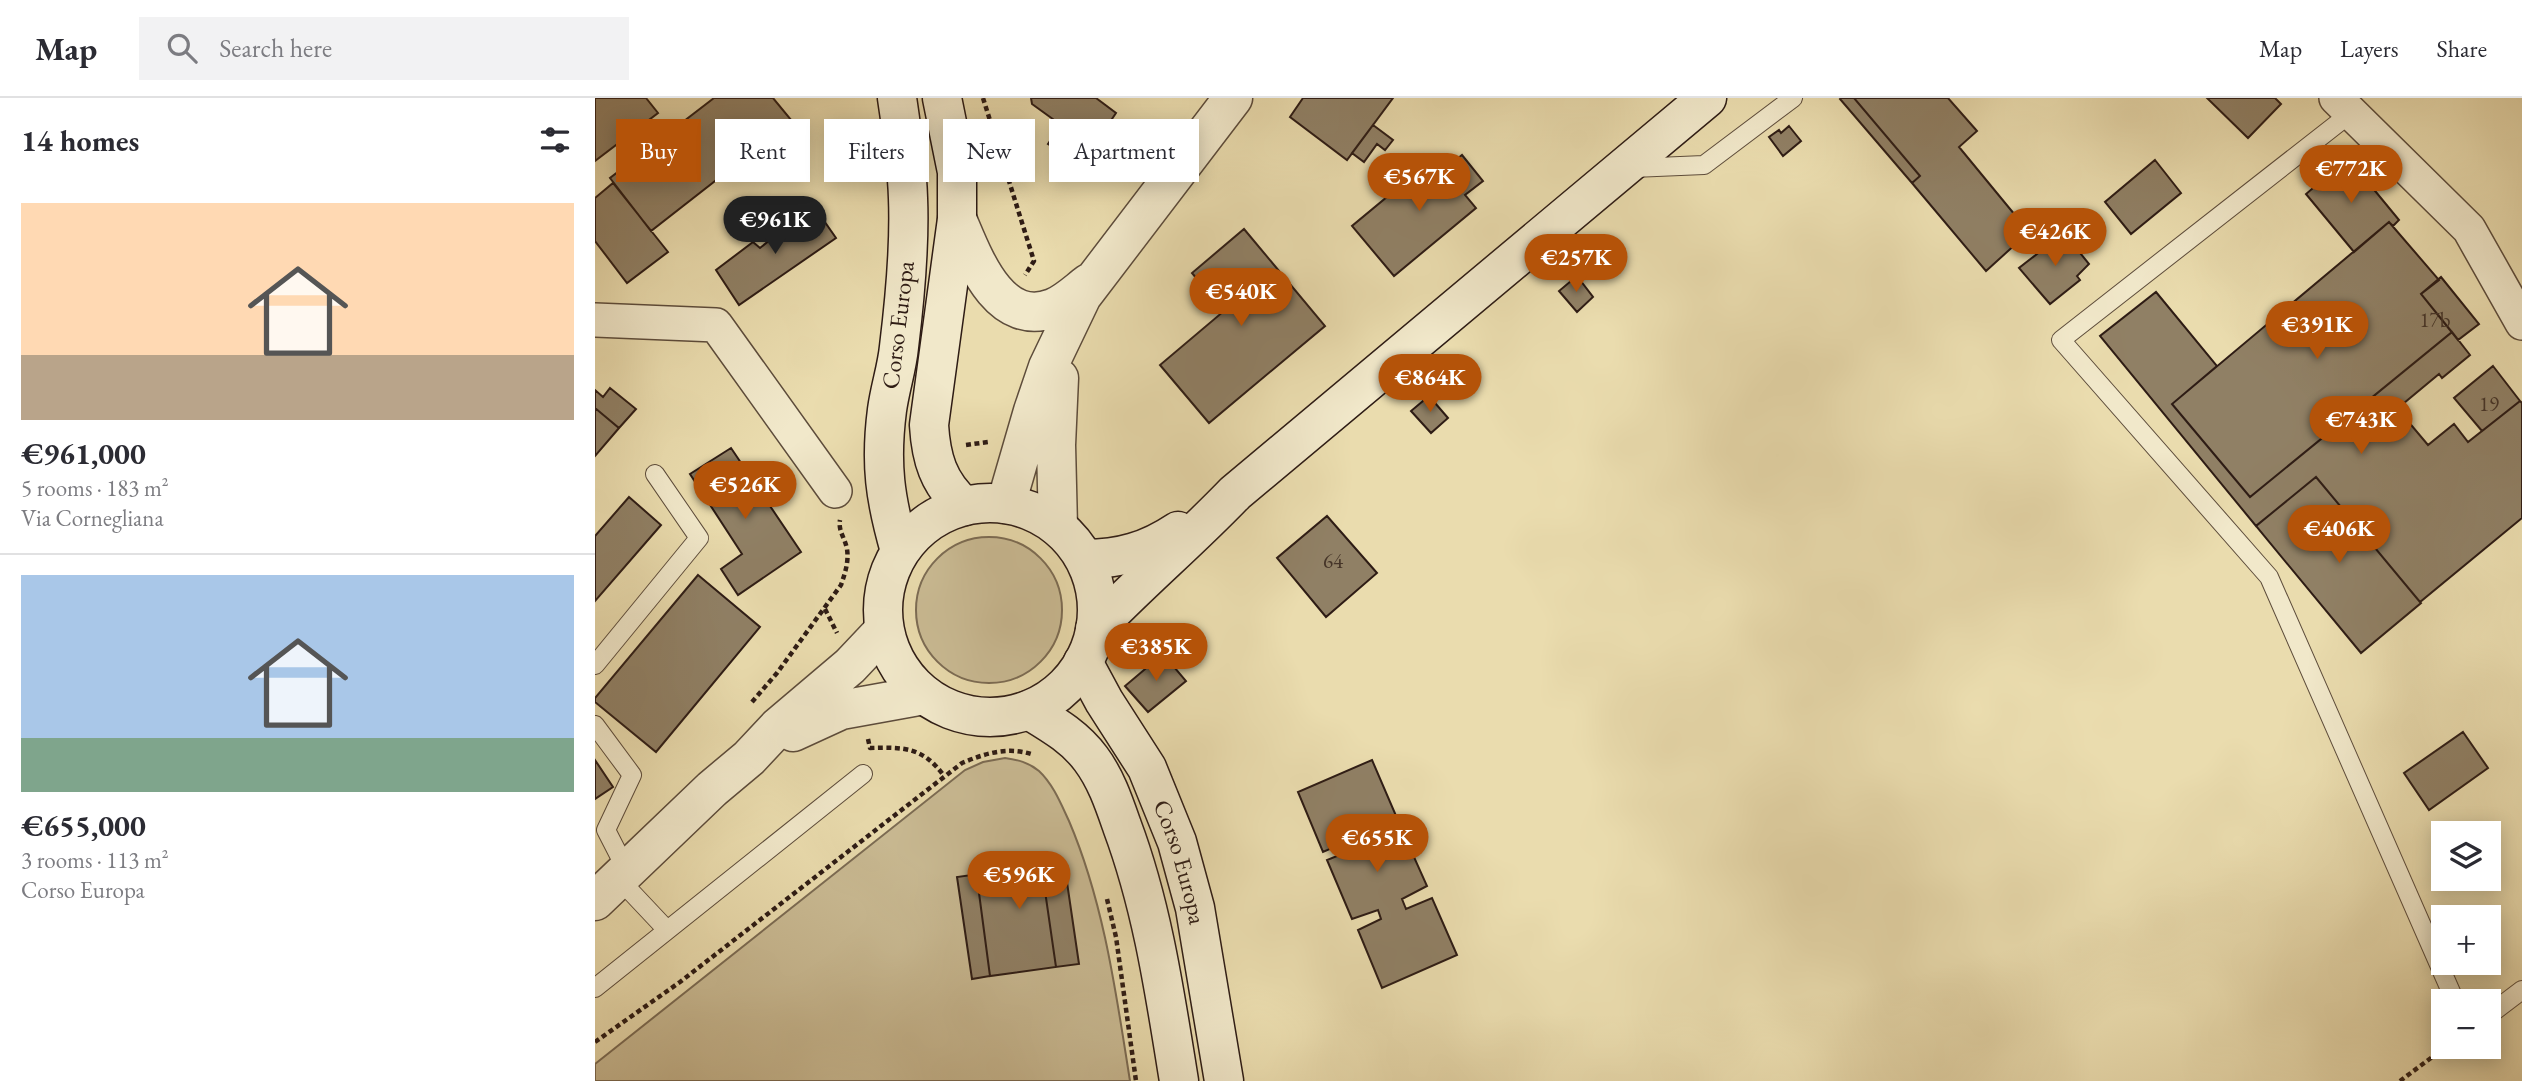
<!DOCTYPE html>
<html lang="en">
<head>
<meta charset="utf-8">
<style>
	:root { --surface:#fff; --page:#f2f2f3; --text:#2b2b33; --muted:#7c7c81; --line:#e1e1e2; --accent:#b45309 }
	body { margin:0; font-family:"EB Garamond",serif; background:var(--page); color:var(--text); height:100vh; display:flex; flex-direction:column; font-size:26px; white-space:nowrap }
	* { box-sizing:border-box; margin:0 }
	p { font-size:23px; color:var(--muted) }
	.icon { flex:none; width:38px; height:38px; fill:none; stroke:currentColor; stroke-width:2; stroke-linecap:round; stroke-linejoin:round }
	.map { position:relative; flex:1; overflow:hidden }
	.drawer { display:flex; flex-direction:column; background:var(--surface); width:595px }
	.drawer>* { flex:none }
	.banner { position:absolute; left:21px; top:21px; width:665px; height:63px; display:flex; gap:14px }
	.tools { position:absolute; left:1836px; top:723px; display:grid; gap:14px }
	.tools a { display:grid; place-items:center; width:70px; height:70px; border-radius:0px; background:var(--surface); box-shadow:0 4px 18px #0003; font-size:35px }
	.price { position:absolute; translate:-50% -60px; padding:0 16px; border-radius:24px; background:var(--accent); color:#fff; font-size:23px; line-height:46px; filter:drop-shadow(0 2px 4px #0008) }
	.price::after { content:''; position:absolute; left:50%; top:42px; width:21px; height:16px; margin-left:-10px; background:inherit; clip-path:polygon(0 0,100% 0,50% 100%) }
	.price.on { background:#222; color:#fff }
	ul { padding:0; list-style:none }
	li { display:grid; align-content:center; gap:14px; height:371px; padding:0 21px }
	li+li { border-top:2px solid var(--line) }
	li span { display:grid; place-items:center; height:217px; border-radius:0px; color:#555 }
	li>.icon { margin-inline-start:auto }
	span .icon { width:126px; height:126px; fill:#fffc; stroke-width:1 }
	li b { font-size:30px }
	h2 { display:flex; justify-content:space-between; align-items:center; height:84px; padding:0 21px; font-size:30px }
	.chip { padding:0 24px; border-radius:0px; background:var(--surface); box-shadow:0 4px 18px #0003; font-size:24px; line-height:63px }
	.chip.on { background:var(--accent); color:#fff }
	header { display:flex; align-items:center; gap:42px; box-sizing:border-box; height:98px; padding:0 35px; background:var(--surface); border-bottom:2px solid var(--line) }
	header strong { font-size:33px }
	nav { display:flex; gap:38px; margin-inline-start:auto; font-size:24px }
	.search { width:490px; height:63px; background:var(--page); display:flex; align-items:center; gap:18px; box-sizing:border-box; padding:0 24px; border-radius:0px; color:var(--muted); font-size:26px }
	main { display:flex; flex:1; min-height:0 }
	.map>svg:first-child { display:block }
	.green { fill:#cabb94; stroke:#7c6c54; stroke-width:2 }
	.building { fill:#908065; stroke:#2e1c15; stroke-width:2 }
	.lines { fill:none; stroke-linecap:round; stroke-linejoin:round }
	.service-casing { stroke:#5d4c3b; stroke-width:20 }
	.minor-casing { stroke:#5d4c3b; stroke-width:36 }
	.tertiary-casing { stroke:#5d4c3b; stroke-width:41 }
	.secondary-casing { stroke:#2e1c15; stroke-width:41 }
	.path { stroke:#2e1c15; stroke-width:4.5; stroke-dasharray:5 3.5; stroke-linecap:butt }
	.service { stroke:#f1e8ca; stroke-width:18 }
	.minor { stroke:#f1e8ca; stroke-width:33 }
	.tertiary { stroke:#f1e8ca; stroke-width:38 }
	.secondary { stroke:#f1e8ca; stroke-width:38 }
	.labels { text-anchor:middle; stroke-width:5; stroke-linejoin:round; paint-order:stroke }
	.number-label { font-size:21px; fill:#463529 }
	.street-label { font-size:24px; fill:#2e1c15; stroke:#f1e8ca }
</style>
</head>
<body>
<header>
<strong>Map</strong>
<div class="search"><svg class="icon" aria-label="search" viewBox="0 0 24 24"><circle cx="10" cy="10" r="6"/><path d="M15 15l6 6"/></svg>Search here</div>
<nav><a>Map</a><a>Layers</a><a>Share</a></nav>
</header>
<main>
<section class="drawer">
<h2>14 homes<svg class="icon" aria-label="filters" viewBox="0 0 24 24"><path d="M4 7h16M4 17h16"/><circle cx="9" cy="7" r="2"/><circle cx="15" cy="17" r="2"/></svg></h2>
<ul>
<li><span style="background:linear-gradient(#ffd9b3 70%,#b9a48a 0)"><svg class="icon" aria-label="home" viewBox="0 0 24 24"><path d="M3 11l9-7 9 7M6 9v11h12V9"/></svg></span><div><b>€961,000</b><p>5 rooms · 183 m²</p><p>Via Cornegliana</p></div></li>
<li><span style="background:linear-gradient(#a9c7e8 75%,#7fa58c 0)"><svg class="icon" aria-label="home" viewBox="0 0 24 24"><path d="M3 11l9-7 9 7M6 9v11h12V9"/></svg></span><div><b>€655,000</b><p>3 rooms · 113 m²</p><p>Corso Europa</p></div></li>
</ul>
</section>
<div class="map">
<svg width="1927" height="983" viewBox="0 0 1927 983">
	<rect width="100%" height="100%" fill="#eadcae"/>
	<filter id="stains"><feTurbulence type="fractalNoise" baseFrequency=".00286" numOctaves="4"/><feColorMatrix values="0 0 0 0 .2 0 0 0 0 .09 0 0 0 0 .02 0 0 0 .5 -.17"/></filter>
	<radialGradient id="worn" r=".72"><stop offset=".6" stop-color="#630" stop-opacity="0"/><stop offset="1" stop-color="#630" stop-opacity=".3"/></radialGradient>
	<!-- green -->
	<path class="green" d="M321 512a73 73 0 1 1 146 0a73 73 0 1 1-146 0Z
		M410,660C423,662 433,664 444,673C458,686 466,706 474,723C509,805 521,895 535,983H0V966L370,672L388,664Z"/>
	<!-- building -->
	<path class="building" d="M0,0H51L63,15L0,63Z
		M119,0H178L197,23L56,133L15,80Z
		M436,0H501L521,15L486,67L453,46L466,27L437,6Z
		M708,0H798L752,62L695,19Z
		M1246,0H1259L1325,78L1317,85L1245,1Z
		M1259,0H1353L1382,33L1364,49L1434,134L1391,173L1317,85L1325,78Z
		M1612,0H1680L1686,6L1653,40Z
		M778,27L798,42L790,52L782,46L769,64L757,55Z
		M1194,28L1206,43L1188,58L1174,39L1184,32L1186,35Z
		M867,57L888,83L870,97L881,110L799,178L757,128L839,60L849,72Z
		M1753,60L1804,122L1798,128L1794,124L1759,154L1711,96Z
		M1560,62L1586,95L1536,136L1510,104Z
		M18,85L73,154L32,185L0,143V100Z
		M195,106L205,118L182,136L172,125Z
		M218,107L241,140L144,207L121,172L158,144L165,150Z
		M1794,124L1844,182L1826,196L1857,234L1655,399L1577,306Z
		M649,131L730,228L614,325L565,267L629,213L597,175Z
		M1469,135L1494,166L1482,178L1485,182L1455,206L1424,170Z
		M982,178L998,199L982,214L964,193Z
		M1846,179L1884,226L1863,242L1826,196Z
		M1561,194L1622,268L1577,306L1655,399L1857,234L1875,257L1847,280L1844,276L1785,325L1788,330L1807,316L1833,347L1859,326L1873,344L1925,303L1927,305V420L1825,504L1721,379L1661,428L1505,238Z
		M1898,268L1925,303L1887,333L1859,300Z
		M15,290L41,311L24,330L0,310V292L8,299Z
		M834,298L853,320L836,335L816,313Z
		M0,310L24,330L0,358Z
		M136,350L206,454L143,497L126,471L147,456L95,376Z
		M1721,379L1826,505L1766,555L1661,428Z
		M34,399L66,427L0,503V438Z
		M732,418L782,475L731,519L682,460Z
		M103,477L165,529L61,654L0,604V600Z
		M568,556L591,583L553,614L530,588Z
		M1868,634L1893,670L1834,712L1809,675Z
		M0,662L18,689L0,701Z
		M777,662L802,720L778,733L781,742L806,730L832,788L807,801L811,811L837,800L862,857L787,890L763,832L786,821L783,812L757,821L732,762L757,752L753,743L728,754L703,694Z
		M469,764L484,866L461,869L449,786L384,795L395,878L377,881L362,779Z
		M449,786L461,869L395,878L384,795Z"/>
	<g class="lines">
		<!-- service casing -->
		<g class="service-casing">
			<path id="service" d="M1756,15L1466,242L1674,479L1860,903
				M1038,70L1109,67L1198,0
				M0,567L104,440L60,376
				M0,627L37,677L11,732L32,773
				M24,781L72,832
				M0,890L268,676
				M1894,917L1927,892"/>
		</g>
		<!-- minor casing -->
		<g class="minor-casing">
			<path id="minor" d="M1741,0L1874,131L1927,225
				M0,222L121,227L240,393"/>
		</g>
		<!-- tertiary casing -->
		<g class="tertiary-casing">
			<path id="tertiary" d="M362,121C378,158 403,231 458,210C471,205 482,194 494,185
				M411,406L438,313L453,269L487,198L638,0
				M463,429L461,347L464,280
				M198,634L246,612L329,597
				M0,803L117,691L154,660L183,629L255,568L289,532"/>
		</g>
		<!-- secondary casing -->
		<g class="secondary-casing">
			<g id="secondary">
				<path d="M302,0C307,33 312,67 313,100C315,149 310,200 304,249C302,270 295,290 292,312C285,366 290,401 305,453"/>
				<path d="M347,0L362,74V121L334,327C336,360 343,385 369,408"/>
				<circle cx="395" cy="512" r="107"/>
				<path d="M490,461C525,461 553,453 583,433"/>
				<path d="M500,531C545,484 595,442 640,395L1112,0"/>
				<path id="s1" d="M488,564L509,603L552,670L582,744L600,810L629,983"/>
				<path d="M434,612C457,626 480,639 496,661C511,681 519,705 527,728C558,811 570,897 584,983"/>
			</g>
		</g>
		<!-- path -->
		<path class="path" d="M388,0L439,163L430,177
			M371,347L393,344
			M230,511L242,535
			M157,604L182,575L246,487C250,475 254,464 252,451C250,440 243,433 245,422
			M273,641L275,650C309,649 328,649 349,678
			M512,801L521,839L541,983
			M0,944L85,884L367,665C391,655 414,648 439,657
			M1805,983L1852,948"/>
		<!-- service -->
		<use href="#service" class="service"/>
		<!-- minor -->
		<use href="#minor" class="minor"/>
		<!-- tertiary -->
		<use href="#tertiary" class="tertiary"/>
		<!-- secondary -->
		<use href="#secondary" class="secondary"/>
	</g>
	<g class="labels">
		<!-- number labels -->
		<g class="number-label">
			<text x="1840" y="229">17b</text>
			<text x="1894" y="313">19</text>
			<text x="738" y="470">64</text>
		</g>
		<!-- street labels -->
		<g class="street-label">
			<text transform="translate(303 227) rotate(-83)" y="8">Corso Europa</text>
			<text dy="8" stroke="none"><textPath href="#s1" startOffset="224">Corso Europa</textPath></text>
		</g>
	</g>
	<rect width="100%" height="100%" filter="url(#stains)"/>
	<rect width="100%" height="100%" fill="url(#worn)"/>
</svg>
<div class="tools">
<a><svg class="icon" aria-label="layers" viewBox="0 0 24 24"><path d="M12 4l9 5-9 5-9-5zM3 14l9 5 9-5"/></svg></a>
<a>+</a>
<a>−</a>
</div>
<b class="price" style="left:1756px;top:107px">€772K</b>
<b class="price" style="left:824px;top:115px">€567K</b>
<b class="price on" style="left:180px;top:158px">€961K</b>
<b class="price" style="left:1460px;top:170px">€426K</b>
<b class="price" style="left:981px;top:196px">€257K</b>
<b class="price" style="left:646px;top:230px">€540K</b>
<b class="price" style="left:1722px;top:263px">€391K</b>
<b class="price" style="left:835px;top:316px">€864K</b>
<b class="price" style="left:1766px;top:358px">€743K</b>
<b class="price" style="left:150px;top:423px">€526K</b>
<b class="price" style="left:1744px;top:467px">€406K</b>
<b class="price" style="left:561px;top:585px">€385K</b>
<b class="price" style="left:782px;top:776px">€655K</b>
<b class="price" style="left:424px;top:813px">€596K</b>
<div class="banner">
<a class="chip on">Buy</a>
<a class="chip">Rent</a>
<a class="chip">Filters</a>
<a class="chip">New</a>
<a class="chip">Apartment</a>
</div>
</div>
</main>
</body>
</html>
